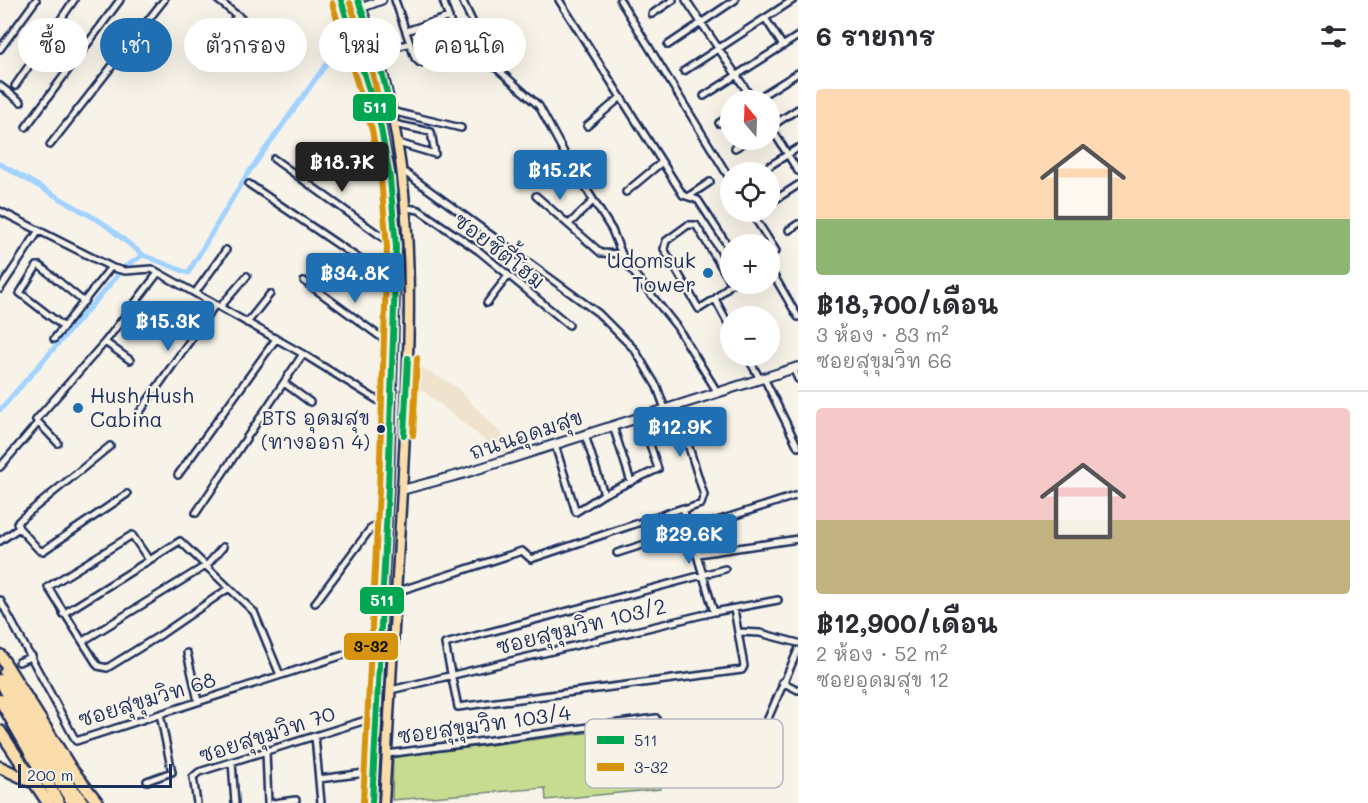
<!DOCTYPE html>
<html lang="th">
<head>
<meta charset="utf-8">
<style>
	:root { --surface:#fff; --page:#f7f7f7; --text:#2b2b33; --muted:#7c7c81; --line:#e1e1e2; --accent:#1f6fb2 }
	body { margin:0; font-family:Mali,"Playpen Sans Thai",sans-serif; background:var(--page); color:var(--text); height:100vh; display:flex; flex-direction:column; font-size:22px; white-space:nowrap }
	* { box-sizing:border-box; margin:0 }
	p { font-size:20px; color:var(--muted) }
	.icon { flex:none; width:33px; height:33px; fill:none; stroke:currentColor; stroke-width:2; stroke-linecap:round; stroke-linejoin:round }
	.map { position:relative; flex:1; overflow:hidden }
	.panel { display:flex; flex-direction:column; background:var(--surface); width:570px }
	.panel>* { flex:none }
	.banner { position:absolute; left:18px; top:18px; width:570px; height:54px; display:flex; gap:12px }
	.needle { width:39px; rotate:341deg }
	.controls { position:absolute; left:720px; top:90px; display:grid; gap:12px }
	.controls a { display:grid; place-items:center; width:60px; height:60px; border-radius:50%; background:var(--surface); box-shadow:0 6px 24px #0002; font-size:30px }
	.scale { position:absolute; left:18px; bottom:15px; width:154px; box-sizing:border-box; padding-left:6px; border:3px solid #1b2f5e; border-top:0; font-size:16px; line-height:21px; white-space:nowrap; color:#1b2f5e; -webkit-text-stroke:4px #f7f3e8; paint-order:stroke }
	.price { position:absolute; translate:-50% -51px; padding:0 14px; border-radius:6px; background:var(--accent); color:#fff; font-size:20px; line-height:39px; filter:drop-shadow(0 2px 3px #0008) }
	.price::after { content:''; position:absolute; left:50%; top:36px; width:18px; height:14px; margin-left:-9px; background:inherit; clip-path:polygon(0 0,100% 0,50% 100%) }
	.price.selected { background:#222; color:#fff }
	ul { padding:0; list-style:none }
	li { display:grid; align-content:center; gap:12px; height:318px; padding:0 18px }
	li+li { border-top:2px solid var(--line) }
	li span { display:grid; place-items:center; height:186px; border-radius:6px; color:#555 }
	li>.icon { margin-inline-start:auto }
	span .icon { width:108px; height:108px; fill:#fffc; stroke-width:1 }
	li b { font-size:26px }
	h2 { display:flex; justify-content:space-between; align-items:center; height:72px; padding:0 18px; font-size:26px }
	.chip { padding:0 21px; border-radius:27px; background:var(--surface); box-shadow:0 6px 24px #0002; font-size:21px; line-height:54px }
	.chip.selected { background:var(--accent); color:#fff }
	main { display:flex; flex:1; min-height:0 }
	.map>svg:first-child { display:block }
	.built { fill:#f0e3ce }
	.grass { fill:#c8dc91; stroke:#728678; stroke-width:1.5 }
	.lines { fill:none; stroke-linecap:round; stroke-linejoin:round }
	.canal { stroke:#a2d2fe; stroke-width:5 }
	.minor-casing { stroke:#1b2f5e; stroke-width:10 }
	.tertiary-casing { stroke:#1b2f5e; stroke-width:11 }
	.secondary-casing { stroke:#1b2f5e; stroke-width:12 }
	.primary-casing { stroke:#1b2f5e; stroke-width:13 }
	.trunk-casing { stroke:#1b2f5e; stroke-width:14 }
	.motorway-casing { stroke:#1b2f5e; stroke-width:15 }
	.minor { stroke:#f7f3e8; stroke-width:5 }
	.tertiary { stroke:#f7f3e8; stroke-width:7 }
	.secondary { stroke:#f7f3e8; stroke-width:8 }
	.primary { stroke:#fbddab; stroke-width:8 }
	.trunk { stroke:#fbddab; stroke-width:9 }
	.motorway { stroke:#fbddab; stroke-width:10 }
	.rail-casing { stroke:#1b2f5e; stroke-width:4 }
	.rail { stroke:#f7f3e8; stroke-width:1.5; stroke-dasharray:4.5; stroke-linecap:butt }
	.bus-1-casing { stroke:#f7f3e8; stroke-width:10 }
	.bus-2-casing { stroke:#f7f3e8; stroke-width:10 }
	.bus-1 { stroke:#00a651; stroke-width:6 }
	.bus-2 { stroke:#d6940e; stroke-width:6 }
	.poi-dot { fill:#1f6fb2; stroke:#f7f3e8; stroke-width:2 }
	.bus-dot { fill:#1b2f5e; stroke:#f7f3e8; stroke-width:2 }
	.labels { text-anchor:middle; stroke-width:4.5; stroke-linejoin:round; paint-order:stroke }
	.bus-label { font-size:20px; fill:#1b2f5e; stroke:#f7f3e8; text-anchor:end }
	.street-label { font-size:21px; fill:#1b2f5e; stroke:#f7f3e8 }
	.poi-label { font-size:21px; fill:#1b2f5e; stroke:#f7f3e8; text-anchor:end }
	.key { fill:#f7f3e8; stroke:#b5b8bf; stroke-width:1.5 }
	.key-label { font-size:16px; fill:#1b2f5e }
	.line-badge { stroke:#f7f3e8; stroke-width:2 }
	.badge-label { font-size:16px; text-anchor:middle; font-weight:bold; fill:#fff }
	.pale-badge-label { font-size:16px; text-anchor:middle; font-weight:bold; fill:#111 }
</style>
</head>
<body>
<main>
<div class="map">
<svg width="798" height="803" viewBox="0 0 798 803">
	<rect width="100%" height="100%" fill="#f7f3e8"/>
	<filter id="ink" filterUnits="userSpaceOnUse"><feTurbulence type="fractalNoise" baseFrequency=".0167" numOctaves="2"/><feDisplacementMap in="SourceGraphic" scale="12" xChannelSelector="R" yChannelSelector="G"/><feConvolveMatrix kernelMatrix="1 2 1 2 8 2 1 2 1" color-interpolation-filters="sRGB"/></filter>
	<g filter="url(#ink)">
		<!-- built -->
		<path class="built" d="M412,362L455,386L515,448L502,454L411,381Z"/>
		<!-- grass -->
		<path class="grass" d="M651,725L660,789L546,800L545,788L392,800L393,757Z"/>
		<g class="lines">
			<!-- canal -->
			<path class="canal" d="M0,164L103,223L143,255
				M0,410L126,266L143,255L188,273L244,179L350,31"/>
			<!-- minor casing -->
			<g class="minor-casing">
				<path id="minor" d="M218,0L249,25
					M395,0L415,58L420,63L459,49L443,0
					M462,0L493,65L539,106L567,158L612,230L625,262L677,327L718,393
					M559,0L683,195L698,200L730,249
					M620,0L730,179
					M686,0L753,100
					M652,14L673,0
					M765,18L783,46
					M406,31L449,17
					M668,45L735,0
					M0,49L36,0
					M377,53L410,43
					M199,62L238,15
					M684,71L793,0
					M0,86L21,102
					M15,86L74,0
					M704,96L798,36
					M755,100L798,73
					M391,111L461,128
					M719,123L730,116
					M394,124L431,132L435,154L398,143
					M587,126L621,97
					M770,126L798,171
					M26,127L120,0
					M770,127L798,109
					M50,145L164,0
					M735,148L749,140
					M274,159L396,247
					M403,171L598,313L635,350L657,387L665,409
					M760,172L798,148
					M249,184L365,263L395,289
					M626,192L662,162
					M536,196L601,253L622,254
					M689,196L710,182
					M770,203L798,185
					M407,208L419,210L479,251L569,325
					M0,211L113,268L125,271L152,269L303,354L390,408
					M751,212L776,251
					M569,224L593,201
					M789,230L798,224
					M740,244L748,240
					M770,269L798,317
					M304,281L393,346
					M730,281L696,225H688L666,241L664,249L699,309L715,299L731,284
					M0,289L38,232
					M195,293L226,250
					M715,299L730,327
					M487,303L507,277
					M220,307L247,276
					M247,323L270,294
					M64,327L20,293L37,266H40L84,302
					M54,339L111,267
					M105,342L130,360
					M747,356L760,379
					M793,368L798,379
					M764,378L798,447
					M284,383L310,402
					M676,406L704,495L701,504L684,510
					M139,413L215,305
					M613,426L631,482
					M585,435L604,494
					M58,443L36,420L105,342L158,273
					M555,445L576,512L604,494L658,469L641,417
					M0,467L37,424
					M178,475L276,339
					M196,513L303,354
					M19,528L39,550L43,551L127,494
					M0,541L19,528L17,523L22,518L110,446
					M617,553L798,495
					M698,554L798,539
					M149,560L132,535L48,587L98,666L107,668L162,634L229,588
					M725,569L445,644L458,707L742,670L744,666L734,609
					M396,592L522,551L531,559L683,508L714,612
					M0,600L76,741L381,643
					M315,603L371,528L386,518
					M63,614L180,541L254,612L280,675
					M739,632L760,633L798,643
					M83,641L207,565L223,547
					M187,653L198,701
					M19,662L32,656
					M782,682L798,690
					M391,690L714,612L778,600
					M766,723L798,650
					M315,736L321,803
					M266,751L268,803
					M387,754L656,718
					M232,762L235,803
					M319,779L373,772
					M147,781L172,772L160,714
					M197,803L193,777L199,772L376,717
					M273,803L296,800"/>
			</g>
			<!-- tertiary casing -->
			<g class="tertiary-casing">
				<path id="tertiary" d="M361,8L382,0"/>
			</g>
			<!-- secondary casing -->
			<g class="secondary-casing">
				<path id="secondary" d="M402,490L462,474L798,367"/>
			</g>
			<!-- primary casing -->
			<g class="primary-casing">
				<path id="primary" d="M341,0L381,128L390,178L396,247L388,489L372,803
					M358,0C421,156 411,309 403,473C397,583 390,693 384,803"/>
			</g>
			<!-- trunk casing -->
			<g class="trunk-casing">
				<path id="trunk" d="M366,803L373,775"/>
			</g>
			<!-- motorway casing -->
			<g class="motorway-casing">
				<path id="motorway" d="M0,655L70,767L98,803
					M5,672L64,777L83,803
					M0,680L30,737L73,803
					M0,700L59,803
					M0,731L48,803
					M0,767L34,783"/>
			</g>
			<!-- minor -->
			<use href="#minor" class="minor"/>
			<!-- tertiary -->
			<use href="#tertiary" class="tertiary"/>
			<!-- secondary -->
			<use href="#secondary" class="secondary"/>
			<!-- primary -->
			<use href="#primary" class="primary"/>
			<!-- trunk -->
			<use href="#trunk" class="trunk"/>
			<!-- motorway -->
			<use href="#motorway" class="motorway"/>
			<!-- rail casing -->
			<g class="rail-casing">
				<path id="rail" d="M376,803L377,798"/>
			</g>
			<!-- rail -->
			<use href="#rail" class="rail"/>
			<!-- bus-1 casing -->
			<g class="bus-1-casing">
				<path id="bus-1" d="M341,0L381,128L390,178L396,247L388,489L372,803
					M358,0L377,53L391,110
					M404,435L408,358"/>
			</g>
			<!-- bus-2 casing -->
			<g class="bus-2-casing">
				<path id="bus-2" d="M332,3L372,130L381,179L387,247L379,489L363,803
					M350,3L368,56L382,112
					M413,435L417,358"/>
			</g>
			<!-- bus-1 -->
			<use href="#bus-1" class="bus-1"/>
			<!-- bus-2 -->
			<use href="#bus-2" class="bus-2"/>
		</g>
	</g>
	<!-- markers -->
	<g class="poi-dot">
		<circle cx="708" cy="273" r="6"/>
		<circle cx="78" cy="408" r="6"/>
	</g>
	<circle class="bus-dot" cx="381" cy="429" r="5"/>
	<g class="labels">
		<!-- bus labels -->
		<g class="bus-label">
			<text x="370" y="425">BTS อุดมสุข<tspan x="370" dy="24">(ทางออก 4)</tspan></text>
		</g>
		<!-- street labels -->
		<g class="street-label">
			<text transform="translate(499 251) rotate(38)" y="7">ซอยซิตี้โฮม</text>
			<text transform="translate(526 435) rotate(-18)" y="7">ถนนอุดมสุข</text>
			<text transform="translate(581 627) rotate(-14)" y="7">ซอยสุขุมวิท 103/2</text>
			<text transform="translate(147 700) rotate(-17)" y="7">ซอยสุขุมวิท 68</text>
			<text transform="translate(484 725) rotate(-8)" y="7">ซอยสุขุมวิท 103/4</text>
			<text transform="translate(267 735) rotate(-18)" y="7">ซอยสุขุมวิท 70</text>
		</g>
		<!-- poi labels -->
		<g class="poi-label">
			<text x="696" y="268">Udomsuk<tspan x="696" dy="24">Tower</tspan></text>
			<text x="90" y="403" text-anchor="start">Hush Hush<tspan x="90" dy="24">Cabina</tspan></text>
		</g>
	</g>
	<!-- legend -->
	<rect x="585" y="719" width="198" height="69" rx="9" class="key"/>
	<rect x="597" y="736" width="27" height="8" fill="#00a651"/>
	<rect x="597" y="763" width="27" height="8" fill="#d6940e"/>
	<g class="key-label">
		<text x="634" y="746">511</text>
		<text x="634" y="773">3-32</text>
	</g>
	<g class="line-badge">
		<rect x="352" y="93" width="45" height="29" rx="6" fill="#00a651"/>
		<rect x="359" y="586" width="46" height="29" rx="6" fill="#00a651"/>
		<rect x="343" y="632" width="56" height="29" rx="6" fill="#d6940e"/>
	</g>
	<g class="badge-label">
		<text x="375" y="113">511</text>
		<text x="382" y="606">511</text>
	</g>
	<g class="pale-badge-label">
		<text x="371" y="652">3-32</text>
	</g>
</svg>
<div class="controls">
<a><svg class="needle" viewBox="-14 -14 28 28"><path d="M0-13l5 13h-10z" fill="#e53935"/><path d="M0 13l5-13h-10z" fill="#7c7c81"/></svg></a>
<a><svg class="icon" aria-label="locate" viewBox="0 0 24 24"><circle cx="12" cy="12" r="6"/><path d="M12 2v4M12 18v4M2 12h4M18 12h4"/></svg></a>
<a>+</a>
<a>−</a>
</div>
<div class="scale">200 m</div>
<b class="price selected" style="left:342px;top:193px">฿18.7K</b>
<b class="price" style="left:560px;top:201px">฿15.2K</b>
<b class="price" style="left:355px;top:304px">฿34.8K</b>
<b class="price" style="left:168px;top:352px">฿15.3K</b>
<b class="price" style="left:680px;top:458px">฿12.9K</b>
<b class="price" style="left:689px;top:565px">฿29.6K</b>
<div class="banner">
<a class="chip">ซื้อ</a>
<a class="chip selected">เช่า</a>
<a class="chip">ตัวกรอง</a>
<a class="chip">ใหม่</a>
<a class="chip">คอนโด</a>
</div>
</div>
<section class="panel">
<h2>6 รายการ<svg class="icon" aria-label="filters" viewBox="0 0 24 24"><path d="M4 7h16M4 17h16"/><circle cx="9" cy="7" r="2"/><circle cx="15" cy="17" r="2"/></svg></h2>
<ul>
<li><span style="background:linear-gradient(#ffd9b3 70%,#8fb573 0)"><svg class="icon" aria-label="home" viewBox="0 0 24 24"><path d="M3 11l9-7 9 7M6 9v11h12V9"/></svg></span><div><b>฿18,700/เดือน</b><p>3 ห้อง · 83 m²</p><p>ซอยสุขุมวิท 66</p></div></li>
<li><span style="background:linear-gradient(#f6c9c9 60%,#c2b280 0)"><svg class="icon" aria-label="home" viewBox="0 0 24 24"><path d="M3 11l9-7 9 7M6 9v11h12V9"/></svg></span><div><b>฿12,900/เดือน</b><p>2 ห้อง · 52 m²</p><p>ซอยอุดมสุข 12</p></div></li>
</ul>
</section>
</main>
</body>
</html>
